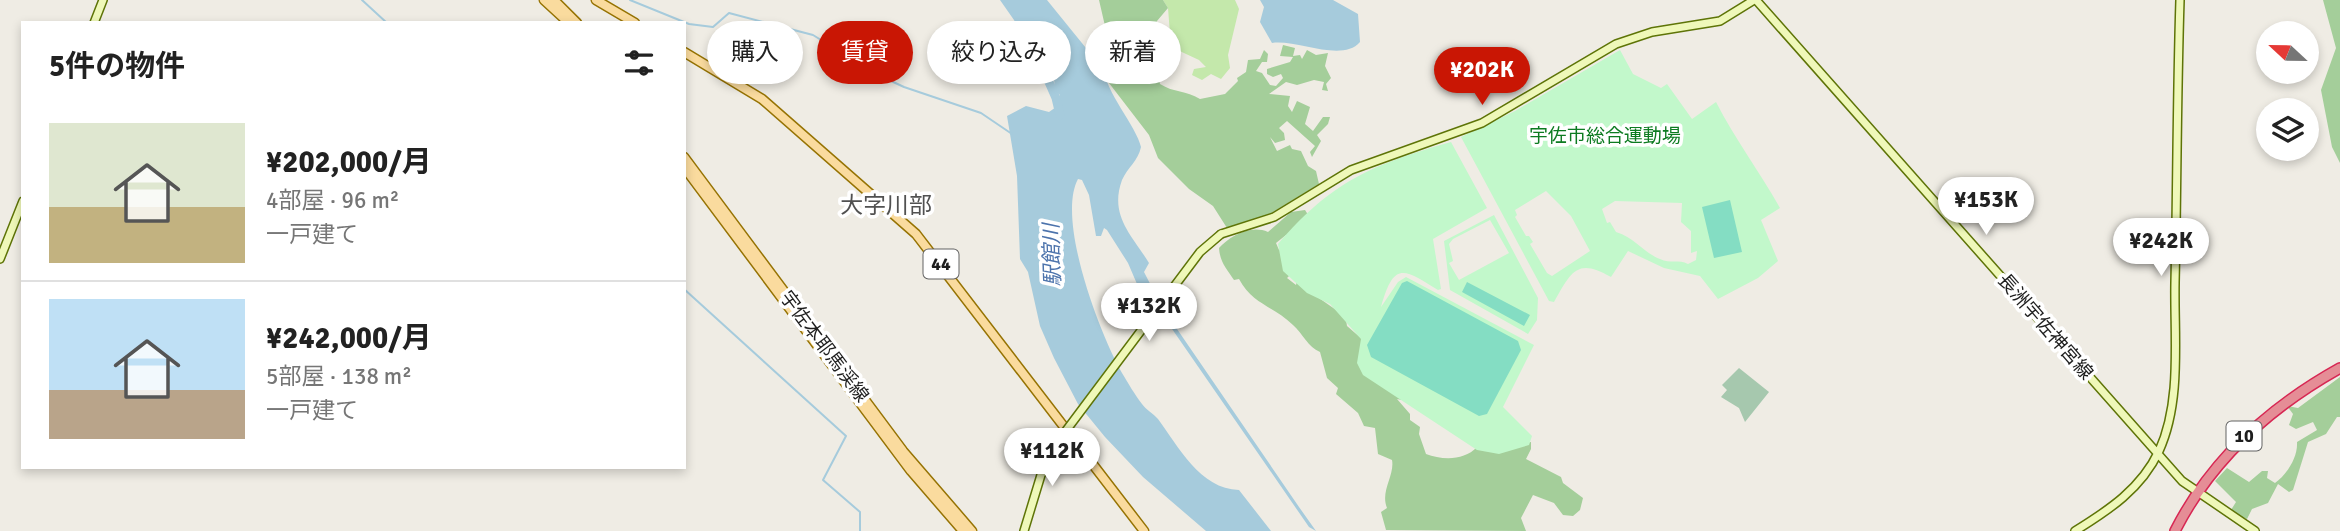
<!DOCTYPE html>
<html lang="ja">
<head>
<meta charset="utf-8">
<style>
	:root { --surface:#fff; --page:#f2f2f2; --text:#222; --muted:#767676; --line:#e0e0e0; --accent:#c91604 }
	body { margin:0; font-family:Signika,"Noto Sans JP",sans-serif; background:var(--page); color:var(--text); height:100vh; display:flex; flex-direction:column; font-size:26px; white-space:nowrap }
	* { box-sizing:border-box; margin:0 }
	p { font-size:23px; color:var(--muted) }
	.icon { flex:none; width:38px; height:38px; fill:none; stroke:currentColor; stroke-width:2; stroke-linecap:round; stroke-linejoin:round }
	.map { position:relative; flex:1; overflow:hidden }
	.drawer { position:absolute; left:21px; top:21px; width:665px; height:448px; display:flex; flex-direction:column; background:var(--surface); border-radius:0px; box-shadow:0 4px 10px #0003 }
	.drawer>* { flex:none }
	.banner { position:absolute; left:707px; top:21px; width:665px; height:63px; display:flex; gap:14px }
	.needle { width:46px; rotate:292deg }
	.tools { position:absolute; left:2256px; top:21px; display:grid; gap:14px }
	.tools a { display:grid; place-items:center; width:63px; height:63px; border-radius:50%; background:var(--surface); box-shadow:0 4px 10px #0003; font-size:35px }
	.price { position:absolute; translate:-50% -60px; padding:0 16px; border-radius:24px; background:#fff; color:#222; font-size:23px; line-height:46px; filter:drop-shadow(0 2px 4px #0008) }
	.price::after { content:''; position:absolute; left:50%; top:42px; width:21px; height:16px; margin-left:-10px; background:inherit; clip-path:polygon(0 0,100% 0,50% 100%) }
	.price.current { background:var(--accent); color:#fff }
	ul { padding:0; list-style:none }
	li { display:flex; align-items:center; gap:21px; height:175px; padding:0 28px }
	li+li { border-top:2px solid var(--line) }
	li span { display:grid; place-items:center; flex:none; width:196px; height:140px; border-radius:0px; color:#555 }
	li>.icon { margin-inline-start:auto }
	span .icon { width:84px; height:84px; fill:#fffc; stroke-width:1 }
	li b { font-size:30px }
	h2 { display:flex; justify-content:space-between; align-items:center; height:84px; padding:0 28px; font-size:30px }
	.chip { padding:0 24px; border-radius:32px; background:var(--surface); box-shadow:0 4px 10px #0003; font-size:24px; line-height:63px }
	.chip.current { background:var(--accent); color:#fff }
	.map>svg:first-child { display:block }
	.grass { fill:#c4e8ab }
	.forest { fill:#a4ce9a }
	.cemetery { fill:#a6c8ae }
	.park { fill:#c2f8cb; fill-rule:evenodd }
	.pitch { fill:#84ddc3 }
	.water { fill:#a6cbdc }
	.lines { fill:none; stroke-linecap:round; stroke-linejoin:round }
	.stream { stroke:#a6cbdc; stroke-width:2 }
	.river { stroke:#a6cbdc; stroke-width:9 }
	.secondary-casing { stroke:#5e7407; stroke-width:10 }
	.primary-casing { stroke:#967303; stroke-width:11 }
	.highway-casing { stroke:#d72753; stroke-width:12 }
	.secondary { stroke:#eff8b9; stroke-width:7 }
	.primary { stroke:#fadb9e; stroke-width:8 }
	.highway { stroke:#e58d96; stroke-width:9 }
	.secondary-bridge-casing { stroke:#5e7407; stroke-width:10; stroke-linecap:butt }
	.secondary-bridge { stroke:#eff8b9; stroke-width:7 }
	.labels { text-anchor:middle; stroke-width:7; stroke-linejoin:round; paint-order:stroke }
	.shield { fill:#fff; stroke:#626262; stroke-width:2 }
	.shield-label { font-size:18px; font-weight:bold; fill:#1e1e1e }
	.park-label { font-size:19px; fill:#0d7b21; stroke:#fff }
	.street-label { font-size:19px; fill:#1e1e1e; stroke:#fff }
	.water-label { font-size:21px; font-style:italic; fill:#4c73ac; stroke:#fff }
	.quarter-label { font-size:23px; fill:#515151; stroke:#fff }
</style>
</head>
<body>
<div class="map">
<svg width="2340" height="531" viewBox="0 0 2340 531">
	<rect width="100%" height="100%" fill="#efece4"/>
	<!-- grass -->
	<path class="grass" d="M1163,0H1235L1239,9L1228,55L1230,68L1221,79L1211,74L1202,80L1192,75L1194,69L1206,67L1199,60L1171,47L1168,8Z"/>
	<!-- forest -->
	<path class="forest" d="M1099,0H1163L1168,8L1146,34L1160,84C1174,93 1186,90 1200,99L1225,94L1238,81L1237,78L1246,72L1248,60L1260,59L1264,50L1268,54L1267,62H1262L1256,71L1262,73L1270,85L1276,86L1283,78L1281,74L1273,77L1267,74V69L1290,62L1293,57L1280,56L1283,45L1295,48L1293,56L1300,55L1302,59L1307,50L1316,55L1328,53L1325,66L1331,78L1326,84L1328,91L1322,90L1324,82L1314,80L1297,85L1286,82L1269,94L1290,96L1288,106L1292,112L1297,101L1310,107L1305,124L1313,131L1323,117H1330L1328,124L1317,135L1321,141L1312,157L1310,152L1315,146L1287,121L1279,128L1284,133L1285,140L1275,143L1270,137L1277,151L1290,145L1292,149L1301,151L1308,166L1316,171L1319,184L1263,218L1227,228L1213,206L1189,189L1158,158L1149,135L1109,83L1101,43L1108,39Z
		M2323,0H2340V163L2332,147L2321,90L2336,48Z
		M1305,210L1312,221L1295,240L1292,241L1286,235L1276,243L1279,250L1289,252L1285,258L1290,275L1287,278L1296,285L1298,277L1294,272L1306,267L1312,276H1317L1321,280L1316,288V296L1339,312L1344,309L1351,310L1359,304L1361,306L1360,316L1353,315L1346,320L1347,326L1362,339L1365,365L1403,396L1402,400L1397,399L1410,414V420L1420,427L1419,434L1426,454C1442,460 1464,461 1477,447L1490,450L1531,442V449L1526,459L1561,477L1563,483L1583,498L1580,510L1573,516L1563,515L1554,503L1533,495L1521,518L1526,531L1386,530L1381,512L1387,508C1380,491 1395,475 1392,460L1378,454L1375,428L1364,426L1358,413L1336,394L1338,388L1327,378L1320,352C1308,347 1303,334 1293,325C1274,306 1253,305 1239,279L1234,280C1227,269 1220,263 1219,248C1229,237 1250,224 1268,232L1291,212Z
		M2340,377V417H2337L2326,434L2308,442L2293,490L2289,492L2278,484L2268,503L2252,509L2247,519L2234,515L2231,510L2236,502L2215,481L2227,468L2249,482L2262,471H2268L2267,478L2275,483C2286,475 2298,458 2297,442L2317,430L2313,422L2296,429L2289,425L2293,414L2287,406L2298,408Z"/>
	<!-- cemetery -->
	<path class="cemetery" d="M1739,368L1769,392L1745,422L1739,408L1721,397L1727,390L1722,385Z"/>
	<!-- park -->
	<path class="park" d="M1620,50L1633,74L1661,88L1667,84L1692,119L1716,102C1735,139 1759,171 1780,208L1761,220L1778,261L1758,278L1718,299L1700,276L1664,268L1628,251L1611,277C1577,257 1571,272 1554,302L1549,301L1461,137L1515,111ZM1546,191L1571,216L1590,251L1552,276L1547,273L1530,244L1533,242L1529,236H1526L1515,217L1517,215L1515,210ZM1615,201L1682,203L1681,222L1691,231V253L1697,251L1696,260L1688,264C1679,259 1670,264 1660,259C1642,252 1636,238 1616,232L1610,222L1607,223L1602,209Z
		M1451,142L1487,208L1433,239L1441,289L1438,290C1404,269 1394,260 1381,307L1398,282L1406,277L1534,345L1503,407L1532,436L1529,445L1499,454L1477,450L1363,375L1357,363L1361,339L1330,304L1307,293L1283,271L1278,244C1331,182 1373,164 1451,142Z
		M1494,215L1538,298L1537,320L1528,334L1450,290L1444,241ZM1490,220L1509,253L1459,280L1449,263L1453,261L1449,244L1453,239Z"/>
	<!-- pitch -->
	<path class="pitch" d="M1730,200L1742,252L1714,258L1702,207Z
		M1407,281L1518,341L1521,350L1487,414L1479,416L1371,357L1367,345L1402,283Z
		M1467,282L1530,315L1524,326L1462,292Z"/>
	<!-- water -->
	<path class="water" d="M1000,0H1047L1090,53L1094,50L1105,62C1098,84 1136,124 1141,147C1138,161 1128,167 1122,180C1109,216 1132,235 1149,263L1144,272L1159,301L1156,305L1140,291L1128,263L1107,230L1104,228L1101,236H1096L1089,195L1082,180L1078,179C1056,220 1100,334 1122,373C1128,383 1135,395 1142,404C1146,410 1153,413 1158,419C1178,446 1200,489 1239,490L1271,531H1206L1143,477L1105,437L1078,404L1054,358L1040,326L1028,272L1020,259L1017,176L1007,116L1026,106L1049,112L1059,105L1060,95L1055,90L1054,79L1033,60L1014,20Z
		M1260,0H1333L1358,14L1360,42C1342,63 1296,39 1272,43L1260,22L1264,7Z
		M1164,310L1299,507L1316,531L1309,527L1161,313Z"/>
	<g class="lines">
		<!-- stream -->
		<path class="stream" d="M362,0L387,23
			M630,0L689,24L713,27L729,13L813,35L876,74L904,87L981,113L1012,134
			M684,289L846,436L823,480L860,512V531"/>
		<!-- river -->
		<path class="river" d="M1038,57L1056,98L1060,115"/>
		<!-- secondary casing -->
		<g class="secondary-casing">
			<path id="secondary" d="M1756,0L2182,481L2255,531
				M94,23L103,0
				M1221,234L1274,217L1351,170L1482,123L1616,44L1652,32L1720,21L1754,0
				M0,259L23,201
				M1024,531L1041,475L1062,436
				M2075,531C2109,510 2141,489 2159,451C2182,401 2174,337 2175,283C2177,189 2177,94 2180,0"/>
		</g>
		<!-- primary casing -->
		<g class="primary-casing">
			<path id="primary" d="M544,0L569,23
				M554,0L577,23
				M596,0L635,23
				M684,52L762,99L916,234L1144,531
				M684,157L903,451L972,531
				M684,167L911,471L963,531"/>
		</g>
		<!-- highway casing -->
		<g class="highway-casing">
			<path id="highway" d="M2175,531C2212,458 2270,407 2340,368"/>
		</g>
		<!-- secondary -->
		<use href="#secondary" class="secondary"/>
		<!-- primary -->
		<use href="#primary" class="primary"/>
		<!-- highway -->
		<use href="#highway" class="highway"/>
		<!-- secondary-bridge casing -->
		<g class="secondary-bridge-casing">
			<path id="secondary-bridge" d="M1062,436L1200,252L1221,234"/>
		</g>
		<!-- secondary-bridge -->
		<use href="#secondary-bridge" class="secondary-bridge"/>
	</g>
	<g class="labels">
		<!-- shield labels -->
		<g class="shield">
			<rect x="923.5" y="249.5" width="35" height="29" rx="5"/>
			<rect x="2226.5" y="421.5" width="35" height="29" rx="5"/>
		</g>
		<g class="shield-label">
			<text x="941" y="270">44</text>
			<text x="2244" y="442">10</text>
		</g>
		<!-- park labels -->
		<g class="park-label">
			<text x="1605" y="142">宇佐市総合運動場</text>
		</g>
		<!-- street labels -->
		<g class="street-label">
			<text transform="translate(2046 326) rotate(49)" y="7">長洲宇佐神宮線</text>
			<text transform="translate(825 346) rotate(53)" y="7">宇佐本耶馬渓線</text>
		</g>
		<!-- water labels -->
		<g class="water-label">
			<text transform="translate(1052 255) rotate(-92)" y="7">駅館川</text>
		</g>
		<!-- quarter labels -->
		<g class="quarter-label">
			<text x="886" y="213">大字川部</text>
		</g>
	</g>
</svg>
<div class="tools">
<a><svg class="needle" viewBox="-14 -14 28 28"><path d="M0-13l5 13h-10z" fill="#e53935"/><path d="M0 13l5-13h-10z" fill="#767676"/></svg></a>
<a><svg class="icon" aria-label="layers" viewBox="0 0 24 24"><path d="M12 4l9 5-9 5-9-5zM3 14l9 5 9-5"/></svg></a>
</div>
<b class="price current" style="left:1482px;top:107px">¥202K</b>
<b class="price" style="left:1986px;top:237px">¥153K</b>
<b class="price" style="left:2161px;top:278px">¥242K</b>
<b class="price" style="left:1149px;top:343px">¥132K</b>
<b class="price" style="left:1052px;top:488px">¥112K</b>
<div class="banner">
<a class="chip">購入</a>
<a class="chip current">賃貸</a>
<a class="chip">絞り込み</a>
<a class="chip">新着</a>
</div>
<section class="drawer">
<h2>5件の物件<svg class="icon" aria-label="filters" viewBox="0 0 24 24"><path d="M4 7h16M4 17h16"/><circle cx="9" cy="7" r="2"/><circle cx="15" cy="17" r="2"/></svg></h2>
<ul>
<li><span style="background:linear-gradient(#dfe7d0 60%,#c2b280 0)"><svg class="icon" aria-label="home" viewBox="0 0 24 24"><path d="M3 11l9-7 9 7M6 9v11h12V9"/></svg></span><div><b>¥202,000/月</b><p>4部屋 · 96 m²</p><p>一戸建て</p></div></li>
<li><span style="background:linear-gradient(#bfe0f5 65%,#b9a48a 0)"><svg class="icon" aria-label="home" viewBox="0 0 24 24"><path d="M3 11l9-7 9 7M6 9v11h12V9"/></svg></span><div><b>¥242,000/月</b><p>5部屋 · 138 m²</p><p>一戸建て</p></div></li>
</ul>
</section>
</div>
</body>
</html>
